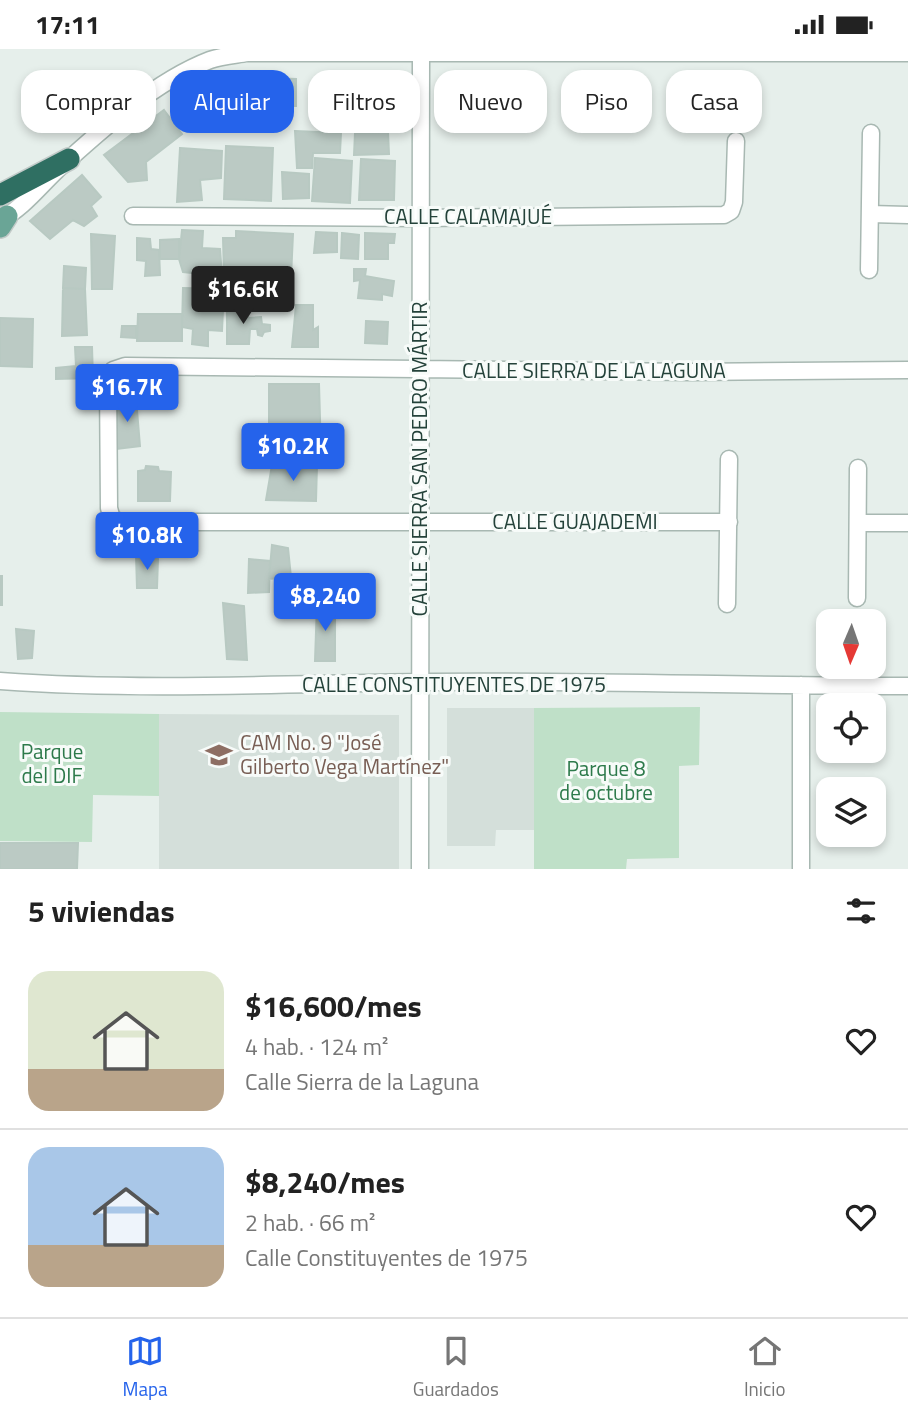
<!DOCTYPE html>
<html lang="es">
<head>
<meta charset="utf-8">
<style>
	:root { --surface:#fff; --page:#f6f6f6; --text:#222; --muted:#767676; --line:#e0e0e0; --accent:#2563eb }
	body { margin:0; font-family:"Titillium Web",sans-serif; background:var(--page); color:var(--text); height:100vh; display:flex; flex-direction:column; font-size:26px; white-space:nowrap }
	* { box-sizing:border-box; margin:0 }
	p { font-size:23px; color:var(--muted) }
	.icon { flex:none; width:38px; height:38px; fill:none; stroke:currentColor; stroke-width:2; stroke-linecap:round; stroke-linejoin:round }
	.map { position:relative; height:820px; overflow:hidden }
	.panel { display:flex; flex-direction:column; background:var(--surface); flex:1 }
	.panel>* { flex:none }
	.hud { position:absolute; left:21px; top:21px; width:866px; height:63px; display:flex; gap:14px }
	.needle { width:46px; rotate:182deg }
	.controls { position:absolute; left:816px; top:560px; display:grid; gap:14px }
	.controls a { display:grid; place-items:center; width:70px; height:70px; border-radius:14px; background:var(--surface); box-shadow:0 4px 10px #0003; font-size:35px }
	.price { position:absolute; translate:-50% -60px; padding:0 16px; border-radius:7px; background:var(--accent); color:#fff; font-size:23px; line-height:46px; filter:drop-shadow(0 2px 4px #0008) }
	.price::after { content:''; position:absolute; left:50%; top:42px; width:21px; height:16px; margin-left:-10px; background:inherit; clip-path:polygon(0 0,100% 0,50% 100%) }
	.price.on { background:#222; color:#fff }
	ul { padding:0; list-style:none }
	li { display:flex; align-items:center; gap:21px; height:175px; padding:0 28px }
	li+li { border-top:2px solid var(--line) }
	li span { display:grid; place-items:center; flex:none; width:196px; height:140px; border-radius:21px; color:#555 }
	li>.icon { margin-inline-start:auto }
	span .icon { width:84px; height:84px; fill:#fffc; stroke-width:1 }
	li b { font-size:30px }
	h2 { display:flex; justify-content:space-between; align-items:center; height:84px; padding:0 28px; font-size:30px }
	.chip { padding:0 24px; border-radius:21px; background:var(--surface); box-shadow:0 4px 10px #0003; font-size:24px; line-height:63px }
	.chip.on { background:var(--accent); color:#fff }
	.status { display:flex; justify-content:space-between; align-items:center; height:49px; padding:0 35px; background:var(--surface); direction:ltr }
	.status svg { height:19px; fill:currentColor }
	.tab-bar { display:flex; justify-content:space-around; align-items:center; height:98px; border-top:2px solid var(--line); background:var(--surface); font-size:19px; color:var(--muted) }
	.tab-bar a { display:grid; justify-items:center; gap:4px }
	.tab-bar .on { color:var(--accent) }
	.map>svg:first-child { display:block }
	.built { fill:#d4dfda }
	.green { fill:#bfe0c8 }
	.building { fill:#bbcac4; stroke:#b8c9c2; stroke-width:2 }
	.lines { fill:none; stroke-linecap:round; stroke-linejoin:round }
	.minor-casing { stroke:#a8b8b2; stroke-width:19 }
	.major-casing { stroke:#c2cac8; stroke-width:24 }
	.highway-casing { stroke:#c2cac8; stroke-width:24 }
	.minor { stroke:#fff; stroke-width:16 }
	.major { stroke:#6aa596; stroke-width:21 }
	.highway { stroke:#2f6f62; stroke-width:21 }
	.labels { text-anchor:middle; stroke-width:6; stroke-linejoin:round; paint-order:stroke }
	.street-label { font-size:21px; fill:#24423a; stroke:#f7fbf9 }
	.education-label { font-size:21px; fill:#785e54; stroke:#f7fbf9; text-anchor:start }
	.park-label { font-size:21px; fill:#2d7a4b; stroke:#f7fbf9 }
</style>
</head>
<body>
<div class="status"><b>17:11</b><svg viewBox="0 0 49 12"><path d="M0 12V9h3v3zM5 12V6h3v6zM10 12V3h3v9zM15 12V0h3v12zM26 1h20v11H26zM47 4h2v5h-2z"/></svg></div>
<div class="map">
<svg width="908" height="820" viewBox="0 0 908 820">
	<rect width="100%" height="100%" fill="#e6efeb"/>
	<!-- built -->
	<path class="built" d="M447,659H534V781H496L495,797H447Z
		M159,665L399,666V820H159Z"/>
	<!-- green -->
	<path class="green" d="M700,658L699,716L679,717V809L627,810L626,820H534V659Z
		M0,663L159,665V747L93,746L92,793L0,792Z"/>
	<!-- building -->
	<path class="building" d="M352,26L395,29L394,71L365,70L363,61L360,60V38L353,37Z
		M318,27L348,29L347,60H340L338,68L315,67Z
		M238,28L296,30V57L240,56Z
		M199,30L223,33L221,72L180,70L181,49L199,50Z
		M164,61L182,85L146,113L147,131L128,133L104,106Z
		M295,82L341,84L340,104H313L312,119H297Z
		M388,83L389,105L354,106L355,84Z
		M226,97L273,99L271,152L224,150Z
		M180,99L222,102L221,129L200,131L202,151L177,153Z
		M315,109L352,112L350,154L312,152Z
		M361,110L395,112L394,151H359Z
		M282,123L309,125V149L283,150Z
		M82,126L101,148L91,157L97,167L84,177L73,171L50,190L30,172Z
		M182,181L203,182L202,199L220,200L222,227L183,223L179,210Z
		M236,182L293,185L291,228L224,225L223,189H236Z
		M316,183L337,184V203L314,204Z
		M342,184L359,186L358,210L341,209Z
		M365,184L395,185L394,194H388V210H365Z
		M91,185L115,187L112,240H92Z
		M137,189L150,190L151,200L159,201L160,226L145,227L146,212L137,211Z
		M179,190V210H160V191Z
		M64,217L86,219L85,240L63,239Z
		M354,220H366L365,227L394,232L392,247L382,245V251L358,249L360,231L354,232Z
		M63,239L85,240L87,286L62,287Z
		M183,239L224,240L222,282L208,281V297L192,295L193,280L182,278Z
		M296,256H313V281L318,278V298H292Z
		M227,259L247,260L248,269L261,268L262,275L270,276V282L264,283L262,287L258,286L257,280H250L249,295H227Z
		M138,265H182V292H137Z
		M0,269L33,270L32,318L0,317Z
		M366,272L388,273L387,295L365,294Z
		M122,277H136V289L121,288Z
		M75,298H92L93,329L56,330V319L76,317Z
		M269,335H319L321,404L269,403Z
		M125,346L136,349L140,397L115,400V357Z
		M272,416H317L316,452L266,451Z
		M146,417L158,418L159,422L171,423L170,452H138V422L145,421Z
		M272,496L288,499L291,528L269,530Z
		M136,506L158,510L157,539H137Z
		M249,510L270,512L269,543L248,544Z
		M0,527H2V556H0Z
		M223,554L244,557L247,611L227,610Z
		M317,554H335V612H315Z
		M16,580L34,582L32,609L18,610Z
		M0,794H78L77,820H0Z"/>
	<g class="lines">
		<!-- minor casing -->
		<g class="minor-casing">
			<path id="minor" d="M870,165L908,166
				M133,167L420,169L724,166L731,162L734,153L736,92
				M0,171C23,159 38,139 57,121C100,82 155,32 210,11C221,7 235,6 247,4H908
				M869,221L871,84
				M729,473H121L112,470L109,459L108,332L113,321L125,317L692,323L908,321
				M858,474H908
				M857,549L858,419
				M727,555L729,410
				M0,632C139,642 280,635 419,633C582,631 745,637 908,637
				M420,820L421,0
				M801,820V636"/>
		</g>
		<!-- major casing -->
		<g class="major-casing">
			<path id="major" d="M0,178L7,167"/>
		</g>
		<!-- highway casing -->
		<g class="highway-casing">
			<path id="highway" d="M0,146L69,110"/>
		</g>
		<!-- minor -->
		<use href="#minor" class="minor"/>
		<!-- major -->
		<use href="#major" class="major"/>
		<!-- highway -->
		<use href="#highway" class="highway"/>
	</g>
	<!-- icons -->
	<defs>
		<g id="school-bare" transform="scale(2.1)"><path d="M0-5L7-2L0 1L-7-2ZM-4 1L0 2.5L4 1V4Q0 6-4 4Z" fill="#8d6e63" stroke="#f7fbf9" stroke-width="2.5" paint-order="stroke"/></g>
	</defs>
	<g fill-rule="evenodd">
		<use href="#school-bare" x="219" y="706"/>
	</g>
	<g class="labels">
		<!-- street labels -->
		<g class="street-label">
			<text x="468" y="175">CALLE CALAMAJUÉ</text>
			<text x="594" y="329">CALLE SIERRA DE LA LAGUNA</text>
			<text transform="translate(420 410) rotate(-90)" y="7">CALLE SIERRA SAN PEDRO MÁRTIR</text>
			<text x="575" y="480">CALLE GUAJADEMI</text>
			<text x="454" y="643">CALLE CONSTITUYENTES DE 1975</text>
		</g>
		<!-- education labels -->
		<g class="education-label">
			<text x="240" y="701">CAM No. 9 "José<tspan x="240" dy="24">Gilberto Vega Martínez"</tspan></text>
		</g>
		<!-- park labels -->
		<g class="park-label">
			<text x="52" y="710">Parque<tspan x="52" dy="24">del DIF</tspan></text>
			<text x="606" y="727">Parque 8<tspan x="606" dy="24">de octubre</tspan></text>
		</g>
	</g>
</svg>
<div class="controls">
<a><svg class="needle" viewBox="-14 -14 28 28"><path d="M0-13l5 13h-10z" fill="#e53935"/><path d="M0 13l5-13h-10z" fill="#767676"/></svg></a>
<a><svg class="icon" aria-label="locate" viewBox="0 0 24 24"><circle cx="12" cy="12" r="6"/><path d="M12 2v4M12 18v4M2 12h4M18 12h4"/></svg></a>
<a><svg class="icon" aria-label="layers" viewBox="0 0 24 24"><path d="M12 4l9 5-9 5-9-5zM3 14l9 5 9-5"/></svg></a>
</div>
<b class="price on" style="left:243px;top:277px">$16.6K</b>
<b class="price" style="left:127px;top:375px">$16.7K</b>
<b class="price" style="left:293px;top:434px">$10.2K</b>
<b class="price" style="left:147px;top:523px">$10.8K</b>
<b class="price" style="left:325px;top:584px">$8,240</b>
<div class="hud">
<a class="chip">Comprar</a>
<a class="chip on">Alquilar</a>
<a class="chip">Filtros</a>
<a class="chip">Nuevo</a>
<a class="chip">Piso</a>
<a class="chip">Casa</a>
</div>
</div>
<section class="panel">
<h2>5 viviendas<svg class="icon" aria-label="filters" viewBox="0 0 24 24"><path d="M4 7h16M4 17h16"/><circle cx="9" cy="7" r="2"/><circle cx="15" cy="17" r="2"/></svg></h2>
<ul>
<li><span style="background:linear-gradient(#dfe7d0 70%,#b9a48a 0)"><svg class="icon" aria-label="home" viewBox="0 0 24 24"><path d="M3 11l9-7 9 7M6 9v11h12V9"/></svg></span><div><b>$16,600/mes</b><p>4 hab. · 124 m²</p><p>Calle Sierra de la Laguna</p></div><svg class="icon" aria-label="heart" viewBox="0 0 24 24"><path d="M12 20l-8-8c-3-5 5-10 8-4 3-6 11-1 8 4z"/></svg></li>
<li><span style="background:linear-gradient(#a9c7e8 70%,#b9a48a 0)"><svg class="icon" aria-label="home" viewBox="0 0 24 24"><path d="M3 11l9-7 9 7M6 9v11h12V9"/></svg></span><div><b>$8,240/mes</b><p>2 hab. · 66 m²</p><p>Calle Constituyentes de 1975</p></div><svg class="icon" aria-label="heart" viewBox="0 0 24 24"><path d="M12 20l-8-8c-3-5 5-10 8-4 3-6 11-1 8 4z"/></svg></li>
</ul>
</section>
<nav class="tab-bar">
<a class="on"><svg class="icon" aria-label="map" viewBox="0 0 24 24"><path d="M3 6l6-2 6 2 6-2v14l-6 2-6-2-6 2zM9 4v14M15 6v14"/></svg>Mapa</a>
<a><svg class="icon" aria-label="saved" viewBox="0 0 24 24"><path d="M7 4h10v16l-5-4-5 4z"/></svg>Guardados</a>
<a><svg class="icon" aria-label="home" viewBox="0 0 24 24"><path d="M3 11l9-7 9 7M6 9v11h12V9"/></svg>Inicio</a>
</nav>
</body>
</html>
